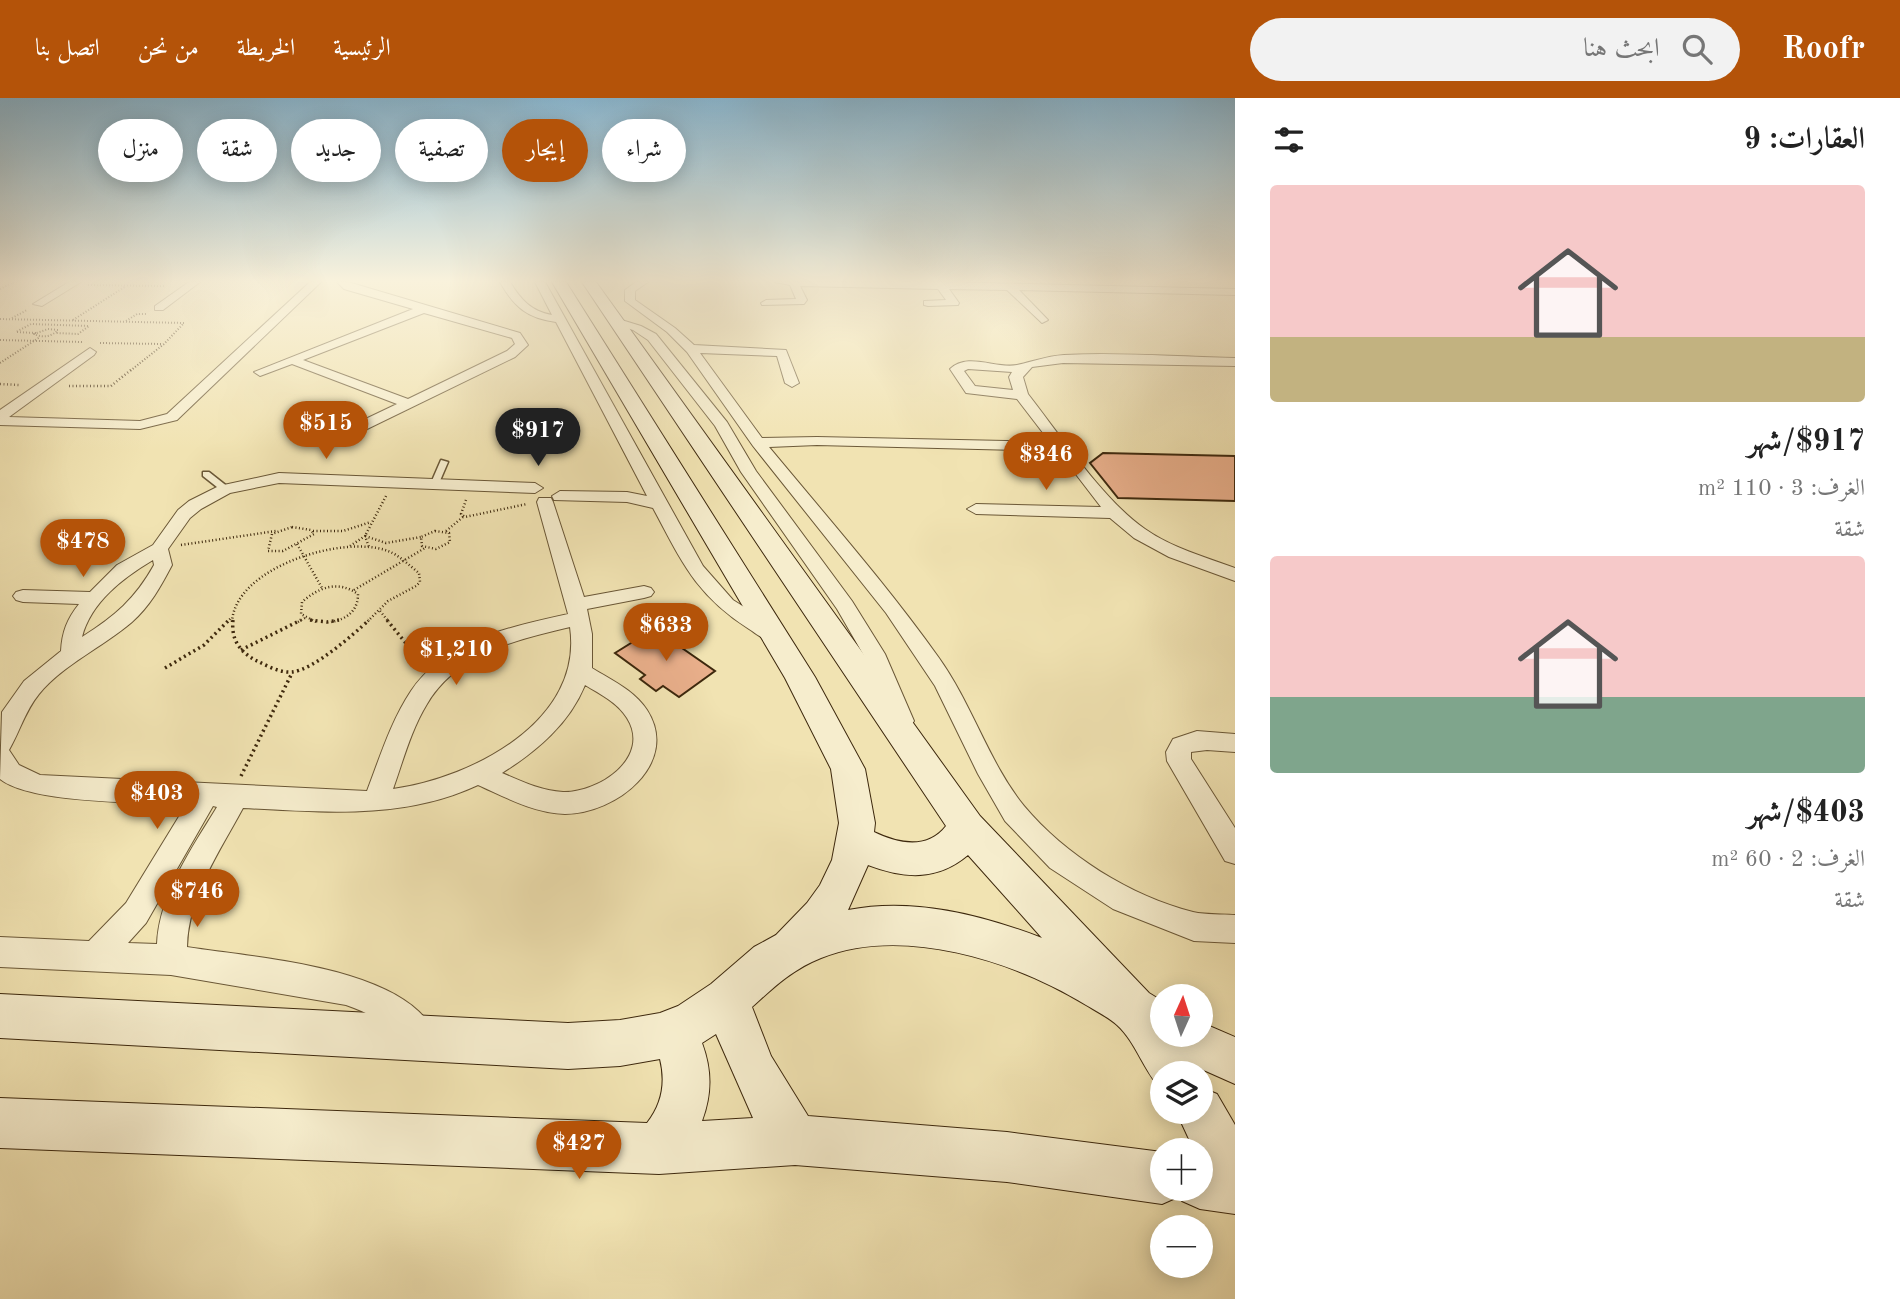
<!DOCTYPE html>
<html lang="ar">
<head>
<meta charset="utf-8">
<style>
	:root { --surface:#fff; --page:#f2f2f2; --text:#222; --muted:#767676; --accent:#b45309 }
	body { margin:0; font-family:"Old Standard TT",Amiri,serif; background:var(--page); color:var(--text); direction:rtl; height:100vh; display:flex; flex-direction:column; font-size:26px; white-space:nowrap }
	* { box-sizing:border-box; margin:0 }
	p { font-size:23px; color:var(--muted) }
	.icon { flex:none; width:38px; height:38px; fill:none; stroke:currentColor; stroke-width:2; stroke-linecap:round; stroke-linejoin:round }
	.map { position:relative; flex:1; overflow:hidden; direction:ltr }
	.panel { display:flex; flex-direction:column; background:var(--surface); width:665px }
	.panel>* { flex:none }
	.hud { position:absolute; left:21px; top:21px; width:665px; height:63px; direction:rtl; display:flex; gap:14px }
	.needle { width:46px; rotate:3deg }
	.tools { position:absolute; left:1150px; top:886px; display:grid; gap:14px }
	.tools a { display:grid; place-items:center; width:63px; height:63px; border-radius:50%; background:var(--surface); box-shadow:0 4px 18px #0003; font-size:35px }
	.price { position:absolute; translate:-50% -60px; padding:0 16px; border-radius:24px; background:var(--accent); color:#fff; font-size:23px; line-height:46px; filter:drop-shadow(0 2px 4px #0008) }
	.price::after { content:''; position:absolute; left:50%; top:42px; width:21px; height:16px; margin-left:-10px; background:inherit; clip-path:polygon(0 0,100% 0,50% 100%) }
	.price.active { background:#222; color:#fff }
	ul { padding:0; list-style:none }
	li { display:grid; align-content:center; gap:14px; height:371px; padding:0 35px }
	li span { display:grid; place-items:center; height:217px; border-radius:7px; color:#555 }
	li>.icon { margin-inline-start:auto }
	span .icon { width:126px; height:126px; fill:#fffc; stroke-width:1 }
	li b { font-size:30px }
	h2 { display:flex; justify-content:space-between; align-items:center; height:84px; padding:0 35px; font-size:30px }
	.tag { padding:0 24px; border-radius:32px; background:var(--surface); box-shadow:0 4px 18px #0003; font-size:24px; line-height:63px }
	.tag.active { background:var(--accent); color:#fff }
	header { display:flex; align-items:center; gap:42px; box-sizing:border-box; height:98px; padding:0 35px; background:var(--accent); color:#fff }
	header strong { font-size:33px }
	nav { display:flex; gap:38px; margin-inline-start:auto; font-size:24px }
	.search { width:490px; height:63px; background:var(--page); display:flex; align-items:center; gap:18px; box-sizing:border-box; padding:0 24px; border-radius:38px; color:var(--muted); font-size:26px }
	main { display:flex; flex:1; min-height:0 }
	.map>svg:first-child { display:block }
	.building { fill:#e9af8b; stroke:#3d280d; stroke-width:2 }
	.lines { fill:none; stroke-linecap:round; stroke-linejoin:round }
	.lane-casing { stroke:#6a5736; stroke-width:3 }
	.street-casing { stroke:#6a5736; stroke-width:2 }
	.secondary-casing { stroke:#3d280d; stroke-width:2 }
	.path-far2 { stroke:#3d280d; stroke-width:2; stroke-dasharray:1 2; stroke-linecap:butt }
	.path-far1 { stroke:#3d280d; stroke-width:2.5; stroke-dasharray:1 2.5; stroke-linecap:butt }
	.path { stroke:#3d280d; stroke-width:3.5; stroke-dasharray:2 3.5; stroke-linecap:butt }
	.lane { fill:#f6edcd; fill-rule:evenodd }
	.street { fill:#f6edcd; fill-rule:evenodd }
	.secondary { fill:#f6edcd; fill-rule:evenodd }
</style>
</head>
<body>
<header>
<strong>Roofr</strong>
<div class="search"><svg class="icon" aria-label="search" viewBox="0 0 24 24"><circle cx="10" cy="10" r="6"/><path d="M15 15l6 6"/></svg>ابحث هنا</div>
<nav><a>الرئيسية</a><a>الخريطة</a><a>من نحن</a><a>اتصل بنا</a></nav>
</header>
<main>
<section class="panel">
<h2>العقارات: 9<svg class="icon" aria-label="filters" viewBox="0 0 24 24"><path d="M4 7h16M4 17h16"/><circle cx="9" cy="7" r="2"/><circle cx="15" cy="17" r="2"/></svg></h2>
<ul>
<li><span style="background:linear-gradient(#f6c9c9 70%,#c2b280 0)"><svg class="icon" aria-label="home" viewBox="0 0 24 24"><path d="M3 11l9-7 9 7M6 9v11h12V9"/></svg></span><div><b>$917/شهر</b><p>الغرف: 3 · 110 m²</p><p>شقة</p></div></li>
<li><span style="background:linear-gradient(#f6c9c9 65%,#7fa58c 0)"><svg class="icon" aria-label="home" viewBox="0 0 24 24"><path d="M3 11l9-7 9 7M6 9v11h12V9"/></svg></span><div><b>$403/شهر</b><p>الغرف: 2 · 60 m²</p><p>شقة</p></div></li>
</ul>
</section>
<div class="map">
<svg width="1235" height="1201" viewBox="0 0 1235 1201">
	<rect width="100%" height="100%" fill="#f1e3b2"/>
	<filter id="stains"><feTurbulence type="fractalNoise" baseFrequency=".00286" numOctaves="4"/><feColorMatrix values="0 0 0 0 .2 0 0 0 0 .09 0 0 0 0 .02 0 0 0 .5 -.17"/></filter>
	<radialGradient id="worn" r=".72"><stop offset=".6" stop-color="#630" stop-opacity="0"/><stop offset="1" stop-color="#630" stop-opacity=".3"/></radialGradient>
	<!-- building -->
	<path class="building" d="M1103,355L1235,358V403L1118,400L1090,365Z
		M669,532L689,545L682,550L715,573L679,599L663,588L656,593L640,581L645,577L615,555L644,537L649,541Z"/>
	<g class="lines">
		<!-- lane casing -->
		<g class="lane-casing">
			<path id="lane" d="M441,362L448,364L439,385L432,387L431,385Z
				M203,374H209L228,389V393H222L203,378Z"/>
		</g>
		<!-- street casing -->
		<g class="street-casing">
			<path id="street" d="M69,184H81L42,208L33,206Z
				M189,184H200L163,212H155V208Z
				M310,184H321L177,322L140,331L0,327V312L90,250L96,254L94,257L9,319L140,323L167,316Z
				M337,184H348L520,235L528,247L515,259L365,332H355L353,329L355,326L397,306L292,266L260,278L254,274L413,211L344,191ZM424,215L512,240L515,246L507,253L408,301L303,262Z
				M500,184H510C521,202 531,213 552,217L535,184H545L703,468L733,502L782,533L785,538L782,543C769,547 760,538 749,531C695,496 682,464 653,410L627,404L554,402L552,398L560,393L627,394L647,398L556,224C527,220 514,209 500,184Z
				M636,184H648L635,193V202L675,230L694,247L786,252L799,285L792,289L785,285L777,258L700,255L762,340L817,339L1050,344L1017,301L966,295L950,271C968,254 995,271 1017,267C1032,264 1047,258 1064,257C1120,254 1178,259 1235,260V268L1063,265L1032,269L1023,279L1028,296C1060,337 1104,403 1145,431C1172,450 1205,459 1235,470V483L1169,459L1134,440L1110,420L976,416L967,411L976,406L1101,409L1058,353L817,347L769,349C827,419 887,487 939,560C972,606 989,665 1024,708C1065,757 1130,798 1193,814C1206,817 1222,816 1235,817V845L1194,843L1113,811L1050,770L1005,723L978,676L935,588L886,515L753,348L687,254L667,234L625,203V192ZM968,271L1012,274L1009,279L1013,292L975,288L964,273Z
				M775,184H941L1235,191V197L1019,192L1048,222L1042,225L1007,192L949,191L959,205L958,207L928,208L924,207V203L946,202L938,191L800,188L807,202L804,206L762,207L761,205L766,202L796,201L790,187Z
				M615,220L641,228L656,236L727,324L756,373L852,503L885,556L914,623L910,629L902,632L894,629L863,556L837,511L741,374L715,328L648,242L633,232L611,225V221Z
				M279,375L535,385L543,390L535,395L279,385L230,395L201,411L190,420L168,451L172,467C161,488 150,508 132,524C103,549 64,566 39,596C25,613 20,633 9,652L19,667L40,677L367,693C380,659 391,623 411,593C446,541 511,529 568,516L537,404L539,400H551L553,404L584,499L644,488L651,490L654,494L651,498L644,500L587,511L592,536V570C611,582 634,592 647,612C681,665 616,716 565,716C534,715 505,699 478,687C403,722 324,714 243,710C220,753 188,798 187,849C254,860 408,868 437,939L433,951L421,955C406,949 399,937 386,927C374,918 360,912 346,907L171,877L0,869V839L89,843L126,805L186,707C143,704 31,706 0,681L2,614L24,583L61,553C62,534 67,521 79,506L23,504L16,502L13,498L16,494L23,492L90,494L117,467L153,447L178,412L189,403L219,388ZM153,462L154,467C135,501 115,518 82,539C91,504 123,480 153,462ZM570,529C584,623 472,680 393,691C403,663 411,632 427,606C457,555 516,542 570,529ZM585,587C600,596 618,605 627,620C652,660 598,695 563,694C541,693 521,683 502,675C537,653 569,626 585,587ZM213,708L217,709C192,750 159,797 157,846L128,845L146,825Z
				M1197,633L1235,636V654L1207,652L1191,654V661L1235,730V766L1225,763L1167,663L1166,654L1173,641Z"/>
		</g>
		<!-- secondary casing -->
		<g class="secondary-casing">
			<path id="secondary" d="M552,184H566L815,579L865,671L875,725L874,734C899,746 927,752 946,728L582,184H596L980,718L1149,895L1162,903V936H1200V924L1235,939V986L1199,970L1200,975H1162V992C1144,974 1136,944 1117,927C1108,919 1096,913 1086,907C1014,863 903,827 821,860C793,871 774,889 752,909L771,958L808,1018L1007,1034L1162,1054V1090H1200V1052H1194L1176,1013H1200V989L1217,996L1235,1027V1116L1200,1111L1182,1103L1180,1098L1162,1106L1007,1084L795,1067L659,1076L0,1050V1000L647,1025C662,1006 666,985 660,961L620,968L568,971L0,940V896L568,925L620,922L660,915L678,908L711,886L754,849L776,837L807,805L820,787L832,762L839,725L831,671L785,580ZM968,757L1042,840C982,817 913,799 848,812L868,767C905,781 937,783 968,757ZM716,936L753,1020L702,1023C712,996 712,972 702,945Z"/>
		</g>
		<!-- path-far2 -->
		<path class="path-far2" d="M88,187L164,188
			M0,191L14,184
			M12,220L27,212
			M0,221L184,225L164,246L130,273
			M73,222L126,188
			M126,223L137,216H147
			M48,231L58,232C51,239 43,240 34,236Z
			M36,235L16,234L31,226L89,228L78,236L56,235
			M0,242L82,244
			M100,245L162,246
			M0,265L40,239"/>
		<!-- path-far1 -->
		<path class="path-far1" d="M0,286L19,287
			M69,288H111L132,271
			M386,398L365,438L386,445L421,439
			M466,402L461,416L465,419L527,406
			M292,429L311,432L314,436L283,453H268L272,436Z
			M313,433H343L371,424
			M435,433L449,435L450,444L436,451L422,448L421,439Z
			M446,433L463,419
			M297,446L322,490
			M181,447L276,433
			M350,448L365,438L369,449
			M354,492L425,450
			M380,513L389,524
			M227,524L231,520
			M232,524C235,469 344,436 388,453C399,457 410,468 419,475L420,484L416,488L388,503L367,524
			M298,524L305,520
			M316,524L301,516L302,504C319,489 338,482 358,496C358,513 347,521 331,524"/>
		<!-- path -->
		<path class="path" d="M233,522C231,541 239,553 255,562C266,567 279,575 292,574C313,572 353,537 369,522
			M310,522L327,524L339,522
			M387,522L423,566
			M241,552L301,522
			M165,570L204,547L229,522
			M241,678L292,575"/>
		<!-- lane -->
		<use href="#lane" class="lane"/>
		<!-- street -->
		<use href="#street" class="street"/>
		<!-- secondary -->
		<use href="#secondary" class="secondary"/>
	</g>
	<!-- sky -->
	<linearGradient id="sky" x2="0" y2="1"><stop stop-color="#89b8d3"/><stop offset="0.52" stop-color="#f9f2dc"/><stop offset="1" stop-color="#f9f2dc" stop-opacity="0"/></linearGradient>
	<rect width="1235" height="352" fill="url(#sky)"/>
	<rect width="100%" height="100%" filter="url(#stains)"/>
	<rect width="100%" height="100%" fill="url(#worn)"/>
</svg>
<div class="tools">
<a><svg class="needle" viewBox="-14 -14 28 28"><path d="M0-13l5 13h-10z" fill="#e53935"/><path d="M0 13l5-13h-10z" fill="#767676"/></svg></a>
<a><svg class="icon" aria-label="layers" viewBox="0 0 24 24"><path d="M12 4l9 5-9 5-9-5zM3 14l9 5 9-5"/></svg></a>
<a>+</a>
<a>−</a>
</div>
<b class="price" style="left:326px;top:363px">$515</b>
<b class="price active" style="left:538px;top:370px">$917</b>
<b class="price" style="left:1046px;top:394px">$346</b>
<b class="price" style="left:83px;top:481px">$478</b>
<b class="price" style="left:666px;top:565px">$633</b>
<b class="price" style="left:456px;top:589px">$1,210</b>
<b class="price" style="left:157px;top:733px">$403</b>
<b class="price" style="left:197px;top:831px">$746</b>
<b class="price" style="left:579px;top:1083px">$427</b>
<div class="hud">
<a class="tag">شراء</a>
<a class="tag active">إيجار</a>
<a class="tag">تصفية</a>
<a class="tag">جديد</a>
<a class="tag">شقة</a>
<a class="tag">منزل</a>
</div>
</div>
</main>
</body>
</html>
